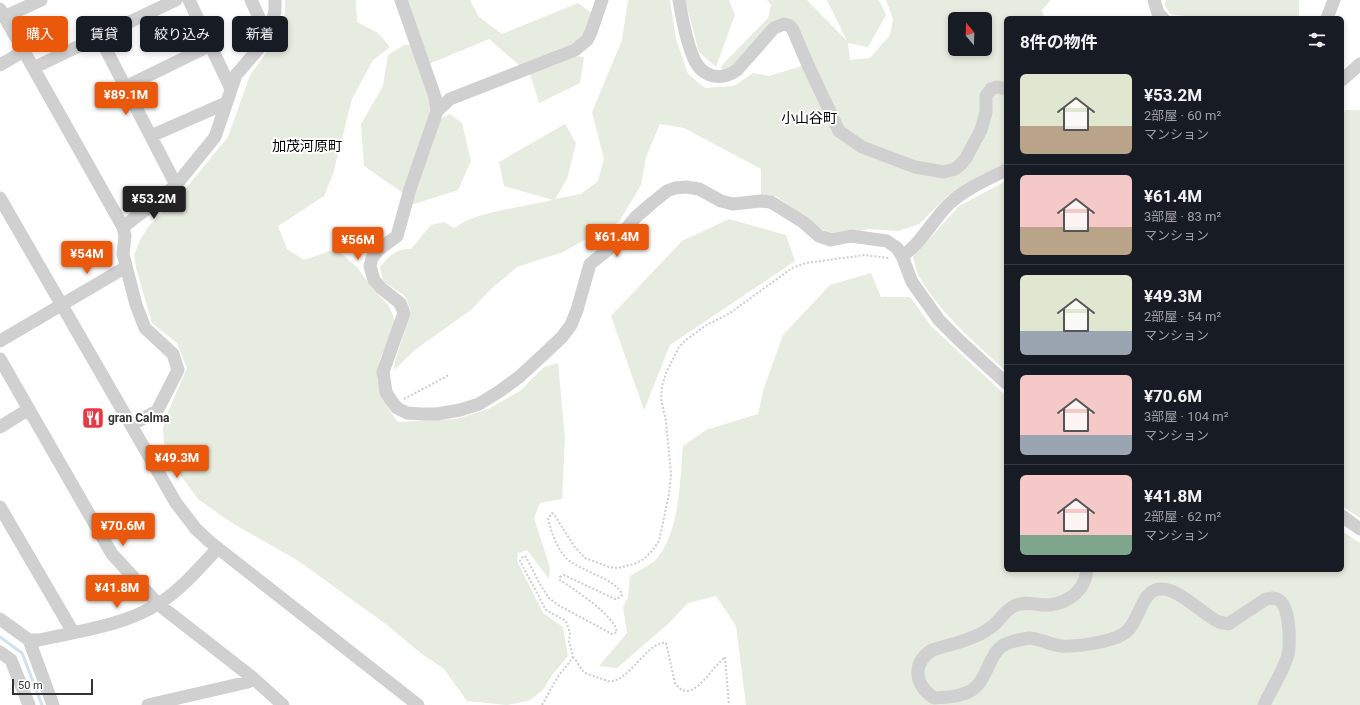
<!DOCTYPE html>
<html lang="ja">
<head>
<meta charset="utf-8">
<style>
	:root { --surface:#171b24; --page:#242831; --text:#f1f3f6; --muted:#9ea1a6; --line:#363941; --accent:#ea580c }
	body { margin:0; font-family:Roboto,"Noto Sans JP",sans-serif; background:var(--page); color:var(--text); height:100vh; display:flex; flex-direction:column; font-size:15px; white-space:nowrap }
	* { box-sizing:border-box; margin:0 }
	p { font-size:13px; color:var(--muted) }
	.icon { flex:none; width:22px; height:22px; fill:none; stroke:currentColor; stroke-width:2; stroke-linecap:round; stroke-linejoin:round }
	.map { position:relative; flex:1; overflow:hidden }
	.side { position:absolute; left:1004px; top:16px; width:340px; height:556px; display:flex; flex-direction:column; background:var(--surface); border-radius:6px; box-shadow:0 2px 6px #0003 }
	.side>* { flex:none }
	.banner { position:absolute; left:12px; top:16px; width:380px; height:36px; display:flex; gap:8px }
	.needle { width:26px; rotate:341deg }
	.buttons { position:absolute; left:948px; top:12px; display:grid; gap:8px }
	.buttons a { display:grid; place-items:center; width:44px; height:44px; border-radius:6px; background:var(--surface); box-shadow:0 2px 6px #0003; font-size:20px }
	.scale { position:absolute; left:12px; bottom:10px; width:81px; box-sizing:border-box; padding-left:4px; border:2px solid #333; border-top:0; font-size:11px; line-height:14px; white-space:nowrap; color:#333; -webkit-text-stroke:3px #fff; paint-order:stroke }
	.price { position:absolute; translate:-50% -34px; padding:0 9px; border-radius:4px; background:var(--accent); color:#fff; font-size:13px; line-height:26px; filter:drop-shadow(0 1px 2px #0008) }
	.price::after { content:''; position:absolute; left:50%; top:24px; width:12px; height:9px; margin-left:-6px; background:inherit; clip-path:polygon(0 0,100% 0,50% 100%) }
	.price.on { background:#222; color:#fff }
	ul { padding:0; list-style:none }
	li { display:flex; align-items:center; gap:12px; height:100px; padding:0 16px }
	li+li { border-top:1px solid var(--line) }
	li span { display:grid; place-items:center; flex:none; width:112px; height:80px; border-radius:6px; color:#555 }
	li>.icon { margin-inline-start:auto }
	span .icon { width:48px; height:48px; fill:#fffc; stroke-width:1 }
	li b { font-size:17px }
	h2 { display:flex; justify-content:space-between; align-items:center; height:48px; padding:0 16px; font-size:17px }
	.tag { padding:0 14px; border-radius:6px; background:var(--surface); box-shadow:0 2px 6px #0003; font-size:14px; line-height:36px }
	.tag.on { background:var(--accent); color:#fff }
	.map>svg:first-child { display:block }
	.green { fill:#e6ecdf; fill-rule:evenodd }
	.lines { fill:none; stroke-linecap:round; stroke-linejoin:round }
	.stream { stroke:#cfe2ee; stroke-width:3 }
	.path { stroke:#cdcdcd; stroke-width:2; stroke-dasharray:2 2; stroke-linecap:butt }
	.minor { stroke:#d0d0d0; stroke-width:13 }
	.labels { text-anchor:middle; stroke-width:4; stroke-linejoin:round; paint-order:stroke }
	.poi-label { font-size:12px; font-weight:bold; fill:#333; stroke:#fff; text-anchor:start }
	.quarter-label { font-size:14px; fill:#000; stroke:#fff }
</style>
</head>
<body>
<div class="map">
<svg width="1360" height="705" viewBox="0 0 1360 705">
	<rect width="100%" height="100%" fill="#fff"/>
	<!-- green -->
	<path class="green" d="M285,0H356L357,22L378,33L390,47L373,60L352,99L333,174L324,196L278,226L287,249L304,260L336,249L357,267L371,287L389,306L396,323L380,359L377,379L383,401L398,422L457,419L488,409L520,391L544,367L558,363L565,438L562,499L540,503L534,518L550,568L549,579L527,550L518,553L517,561L543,613L563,627L568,656L552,675L543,690L528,701L507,705L467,701L444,669L422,654L383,622L297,560L232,523L198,499L171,462L164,443L163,428L168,412L187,368L177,343L152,323L136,268L134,255L140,240L148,227L182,193L228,137L250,75L272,45L281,29L285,13Z
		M406,0H470L479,17L502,34L578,3L594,15L576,45L520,66L489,39L424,66Z
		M628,0H670L676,39L688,74L705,88L734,86L753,73L769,76L805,65L837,132L861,149L957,171L993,92H1006V164L947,196L919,224L898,231L870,229L830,235L776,196L761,195V169L684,128L660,124L646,157L641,185L619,222L595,234L563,252L517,267L491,289L471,310L416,349L394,370L395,361L411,312L405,296L383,281L380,267C389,256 396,248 411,249L431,225L444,222L454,228L469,219L493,212L553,200L504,186L499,162L565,124L576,143L567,179L555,199L581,194L598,181L604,159L592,112L622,40Z
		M685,0H729L735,15L716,67L699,52Z
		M767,0H807L847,41L827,0H879L886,15L868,47L848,43L850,60L870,58L890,35L893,19L886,0H1051L1042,10L1044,18H1006V84H998L977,128L959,158L951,166L943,168L898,159L841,130L792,21L737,67L723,71L721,68L723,64L768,18L771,5ZM955,19H985V49H955Z
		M1166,0H1299V18H1197L1170,14L1165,5Z
		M404,45H411L432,108L403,193L364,166L361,124L383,86L388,55Z
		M575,56L584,57L580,83L539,103L530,74Z
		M1346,110H1360V518L1342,506V113Z
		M450,114L462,123L471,161L458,190L405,207L439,119Z
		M1006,181V371C975,343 941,314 920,278C916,272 915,264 913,257L959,206Z
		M729,219L786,235L795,261L670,345L644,410L611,316L682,241Z
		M871,273L881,297H910L932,327L1006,396V570H1342V531L1360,543V705H746L736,626L716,596L688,603L669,623L617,668L599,666L627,633L623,607L628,597L630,576C639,570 652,565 658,557C680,529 680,480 683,446L706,430L758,414L764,388L783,335L830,285Z"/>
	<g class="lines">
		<!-- stream -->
		<path class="stream" d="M0,637L22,653L42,705"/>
		<!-- path -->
		<path class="path" d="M404,399L449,375
			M573,657C577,661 580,668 584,672C588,675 595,676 599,678C602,679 605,680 608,681C629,684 647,640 666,643L675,683C687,700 698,686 708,676C713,669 719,663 725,657L729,705
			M542,705C547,697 551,688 556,680C561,671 569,665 573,656L569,641L570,633L566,621L546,610L520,561L523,556L526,557L541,586L549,598L558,605L612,634L617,632C614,615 575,590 560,580V577L564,575L615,599H617L622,595C618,579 579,571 566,558C556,547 552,533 548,519L552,513L555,516L574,546L585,558L609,567L618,568L634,564L644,559L652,551L659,541L669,494L671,474L666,421L661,399L662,386L666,373L679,347L686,340L705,326L730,313L792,268L806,263L865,255L889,258"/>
		<!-- minor -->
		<path class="minor" d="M189,0L231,89
			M251,0L267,35
			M401,0L435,97L437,111L410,189L397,236L378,250L372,258L370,266L374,280L381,288L400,303L404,313L383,372L386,392L390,399L397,408L407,413L421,414H437L460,410L479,404L500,391L519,377L543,355L562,337L571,325L577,310L590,264L609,249L636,217L652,203L667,191L675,188L686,187L699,189L721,201L733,204L760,201L771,202L803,222L819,236L831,240L851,236L887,241L897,248L902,256L912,282L939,320L960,341L1006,383
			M679,0C682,18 687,45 695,61C704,78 722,81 737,70L774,28L784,24L790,26L792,28L808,65L839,131L862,147L915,167L944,172L955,169L961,164L966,158L981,130L986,112V96L989,92L991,89L997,87L1006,89
			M1154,0L1158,13L1163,18
			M0,9L123,227
			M4,17L41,0
			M1327,18L1334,0
			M99,36L176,185
			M0,65L24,51
			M33,68L176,0
			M1342,80L1360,64
			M125,87L211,45
			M437,111L450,99L575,50L587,40L591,32L602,0
			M151,136L226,103
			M0,198L176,503L196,529L210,542L418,705
			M902,256C920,245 932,221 948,205C963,190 986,180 1006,170
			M0,341L126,267
			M0,359L112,554L158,604L253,678L283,705
			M131,425L157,411L178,370L173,354L145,328L136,305L123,254L125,236L123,227L145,210L176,185L215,137L236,75L266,40L275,12V0
			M0,427L29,409
			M0,507L73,632
			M1342,516L1360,529
			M1087,570C1085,590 1070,602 1050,605C1038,606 1026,600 1014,606C1006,610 1001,618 994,625C990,628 986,631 982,633C971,640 945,646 932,650C911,664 915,685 934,698C946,697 961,697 972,690C989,679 988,650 1008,643C1014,641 1023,639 1029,638C1038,638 1051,645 1061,646C1076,647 1111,642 1123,634C1140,625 1140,590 1160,589C1176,588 1196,607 1209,616C1212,618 1216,621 1219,622C1222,623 1226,623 1228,624L1266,599C1271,598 1276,597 1280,601C1290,608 1291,646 1287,658C1282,673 1271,690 1264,705
			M0,619L29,640H39C78,631 123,626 158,604C181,590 199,568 218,548
			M29,640L53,705
			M0,652L11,660L29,705
			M148,705L248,682L253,678"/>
	</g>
	<!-- icons -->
	<defs>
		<g id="restaurant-square" transform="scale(1.15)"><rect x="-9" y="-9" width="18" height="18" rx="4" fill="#e63946" stroke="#fff"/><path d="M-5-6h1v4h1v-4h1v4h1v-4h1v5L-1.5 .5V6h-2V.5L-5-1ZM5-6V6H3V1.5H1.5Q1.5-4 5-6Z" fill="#fff"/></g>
	</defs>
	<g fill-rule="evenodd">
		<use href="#restaurant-square" x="93" y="418"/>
	</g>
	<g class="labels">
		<!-- poi labels -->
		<g class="poi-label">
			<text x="108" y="422">gran Calma</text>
		</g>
		<!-- quarter labels -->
		<g class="quarter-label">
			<text x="809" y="123">小山谷町</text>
			<text x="307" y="151">加茂河原町</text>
		</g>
	</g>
</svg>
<div class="buttons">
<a><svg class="needle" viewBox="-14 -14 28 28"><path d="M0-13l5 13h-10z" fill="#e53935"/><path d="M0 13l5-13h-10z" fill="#9ea1a6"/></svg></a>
</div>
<div class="scale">50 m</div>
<b class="price" style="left:126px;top:116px">¥89.1M</b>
<b class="price on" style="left:154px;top:220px">¥53.2M</b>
<b class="price" style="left:617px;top:258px">¥61.4M</b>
<b class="price" style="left:358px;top:261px">¥56M</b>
<b class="price" style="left:87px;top:275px">¥54M</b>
<b class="price" style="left:177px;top:479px">¥49.3M</b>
<b class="price" style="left:123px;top:547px">¥70.6M</b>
<b class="price" style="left:117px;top:609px">¥41.8M</b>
<div class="banner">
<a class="tag on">購入</a>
<a class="tag">賃貸</a>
<a class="tag">絞り込み</a>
<a class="tag">新着</a>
</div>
<section class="side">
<h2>8件の物件<svg class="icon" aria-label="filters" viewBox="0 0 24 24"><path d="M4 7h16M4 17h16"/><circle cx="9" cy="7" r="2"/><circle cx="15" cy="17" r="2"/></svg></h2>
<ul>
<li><span style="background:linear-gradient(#dfe7d0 65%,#b9a48a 0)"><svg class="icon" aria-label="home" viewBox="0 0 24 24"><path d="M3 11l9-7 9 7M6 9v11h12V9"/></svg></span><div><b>¥53.2M</b><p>2部屋 · 60 m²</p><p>マンション</p></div></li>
<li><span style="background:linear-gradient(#f6c9c9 65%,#b9a48a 0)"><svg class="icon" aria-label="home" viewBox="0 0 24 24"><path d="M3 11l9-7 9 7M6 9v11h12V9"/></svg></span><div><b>¥61.4M</b><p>3部屋 · 83 m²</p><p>マンション</p></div></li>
<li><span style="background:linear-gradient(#dfe7d0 70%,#9aa5b1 0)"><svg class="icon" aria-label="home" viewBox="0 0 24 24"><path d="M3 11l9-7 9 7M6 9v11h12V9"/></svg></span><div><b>¥49.3M</b><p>2部屋 · 54 m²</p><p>マンション</p></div></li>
<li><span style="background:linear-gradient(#f6c9c9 75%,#9aa5b1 0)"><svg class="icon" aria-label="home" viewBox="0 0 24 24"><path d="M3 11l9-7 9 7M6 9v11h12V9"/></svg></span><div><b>¥70.6M</b><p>3部屋 · 104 m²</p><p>マンション</p></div></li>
<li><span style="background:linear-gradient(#f6c9c9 75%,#7fa58c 0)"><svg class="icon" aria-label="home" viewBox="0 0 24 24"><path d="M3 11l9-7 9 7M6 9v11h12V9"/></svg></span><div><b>¥41.8M</b><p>2部屋 · 62 m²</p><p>マンション</p></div></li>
</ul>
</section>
</div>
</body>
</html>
